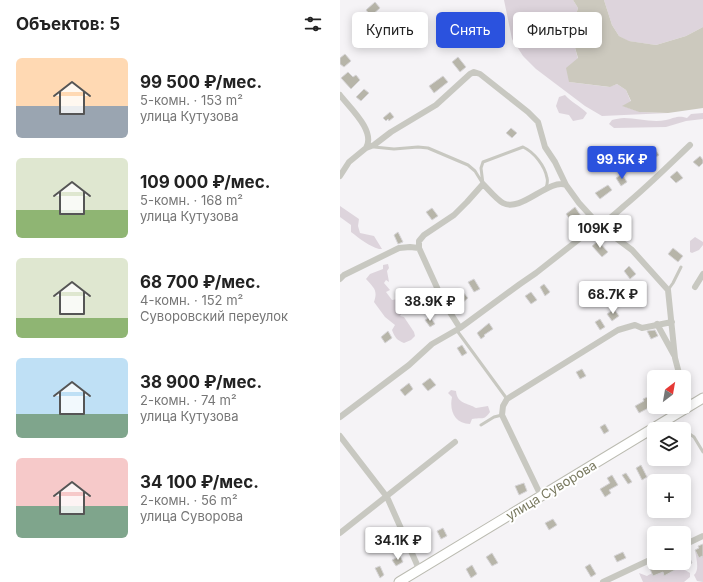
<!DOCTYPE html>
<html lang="ru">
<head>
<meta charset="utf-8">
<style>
	:root { --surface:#fff; --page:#f6f6f6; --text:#222; --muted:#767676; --accent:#2b52de }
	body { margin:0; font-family:Inter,sans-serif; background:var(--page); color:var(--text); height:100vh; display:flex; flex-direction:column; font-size:15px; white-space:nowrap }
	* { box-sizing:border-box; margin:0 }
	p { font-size:13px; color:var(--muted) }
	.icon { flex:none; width:22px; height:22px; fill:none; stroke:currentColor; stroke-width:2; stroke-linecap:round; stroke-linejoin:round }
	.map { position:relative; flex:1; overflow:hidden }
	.panel { display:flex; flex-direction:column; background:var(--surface); width:340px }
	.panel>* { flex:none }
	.top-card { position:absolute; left:12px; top:12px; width:291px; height:36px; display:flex; gap:8px }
	.needle { width:26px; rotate:31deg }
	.buttons { position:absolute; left:307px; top:370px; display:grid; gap:8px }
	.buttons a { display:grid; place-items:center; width:44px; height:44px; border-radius:6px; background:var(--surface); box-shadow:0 2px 10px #0003; font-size:20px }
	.price { position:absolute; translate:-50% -34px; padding:0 9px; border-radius:4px; background:#fff; color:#222; font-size:13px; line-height:26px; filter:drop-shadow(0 1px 2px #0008) }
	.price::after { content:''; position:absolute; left:50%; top:24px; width:12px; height:9px; margin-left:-6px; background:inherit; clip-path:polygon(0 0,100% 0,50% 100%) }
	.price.current { background:var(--accent); color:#fff }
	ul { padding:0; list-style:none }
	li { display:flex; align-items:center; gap:12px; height:100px; padding:0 16px }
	li span { display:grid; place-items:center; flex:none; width:112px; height:80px; border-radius:6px; color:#555 }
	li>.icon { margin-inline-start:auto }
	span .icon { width:48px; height:48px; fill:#fffc; stroke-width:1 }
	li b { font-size:17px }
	h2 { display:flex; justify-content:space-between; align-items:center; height:48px; padding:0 16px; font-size:17px }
	.tag { padding:0 14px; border-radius:6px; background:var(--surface); box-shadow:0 2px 10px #0003; font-size:14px; line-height:36px }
	.tag.current { background:var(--accent); color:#fff }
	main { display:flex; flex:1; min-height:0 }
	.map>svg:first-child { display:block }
	.green { fill:#ddd4dc }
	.water { fill:#ccc9be }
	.building { fill:#b7b5a9; stroke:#d7d5d8 }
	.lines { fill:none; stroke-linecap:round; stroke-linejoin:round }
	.secondary-casing { stroke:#bbbbb1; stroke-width:11 }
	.lane { stroke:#c8c8c1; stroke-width:3 }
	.street { stroke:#c8c8c1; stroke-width:6 }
	.secondary { stroke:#fff; stroke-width:9 }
	.labels { text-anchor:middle; stroke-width:4; stroke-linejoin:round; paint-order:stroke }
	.street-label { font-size:13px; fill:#78785e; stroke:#fff }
</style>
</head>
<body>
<main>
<section class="panel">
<h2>Объектов: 5<svg class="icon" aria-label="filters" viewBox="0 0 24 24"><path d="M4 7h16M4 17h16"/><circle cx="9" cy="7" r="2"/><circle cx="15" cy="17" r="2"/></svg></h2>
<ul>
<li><span style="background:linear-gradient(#ffd9b3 60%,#9aa5b1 0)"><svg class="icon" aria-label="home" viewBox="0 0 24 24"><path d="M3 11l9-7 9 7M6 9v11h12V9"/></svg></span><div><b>99 500 ₽/мес.</b><p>5-комн. · 153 m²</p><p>улица Кутузова</p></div></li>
<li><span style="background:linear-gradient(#dfe7d0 65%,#8fb573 0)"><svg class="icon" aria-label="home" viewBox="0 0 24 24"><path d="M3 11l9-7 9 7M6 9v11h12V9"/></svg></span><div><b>109 000 ₽/мес.</b><p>5-комн. · 168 m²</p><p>улица Кутузова</p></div></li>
<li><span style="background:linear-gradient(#dfe7d0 75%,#8fb573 0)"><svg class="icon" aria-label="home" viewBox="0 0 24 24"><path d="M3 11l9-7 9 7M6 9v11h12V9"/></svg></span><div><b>68 700 ₽/мес.</b><p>4-комн. · 152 m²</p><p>Суворовский переулок</p></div></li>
<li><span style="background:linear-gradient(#bfe0f5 70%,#7fa58c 0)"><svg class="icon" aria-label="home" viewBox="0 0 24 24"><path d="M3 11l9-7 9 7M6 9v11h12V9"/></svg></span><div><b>38 900 ₽/мес.</b><p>2-комн. · 74 m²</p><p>улица Кутузова</p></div></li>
<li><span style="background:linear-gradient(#f6c9c9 60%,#7fa58c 0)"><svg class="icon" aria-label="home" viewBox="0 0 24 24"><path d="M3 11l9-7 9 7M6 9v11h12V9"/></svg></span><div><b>34 100 ₽/мес.</b><p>2-комн. · 56 m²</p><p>улица Суворова</p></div></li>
</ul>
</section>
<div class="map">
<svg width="363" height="582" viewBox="0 0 363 582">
	<rect width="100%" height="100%" fill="#f5f3f6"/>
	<!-- green -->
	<path class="green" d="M164,0H233L238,8L232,28L237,38L234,44L238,59L229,82L269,87L277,84L286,90L291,102L283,106L300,112L328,113L262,116L245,106L196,69L183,56L172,39Z
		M264,0H363V27L346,36L316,45L288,41L279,36L272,25Z
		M225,95C231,102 240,106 247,113L243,119L233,121L229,115L219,113L216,106L219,97Z
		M363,113V119L346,121L326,127L274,128L269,124L272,120C276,119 280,118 284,118C298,118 312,123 326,120C335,118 338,115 347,118L351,114Z
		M0,206L19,219L18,226L20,233L34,236L42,249H39C29,246 20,239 11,232V225L0,217Z
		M355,237L363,242V245L359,250L352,253L350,252V241Z
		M48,264L49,268L47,271L49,282L46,280L44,283L50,290L46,292L52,300L58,299L65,309L60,316L64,317L74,332L75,336L71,340L64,343C57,340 55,338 52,330L55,325L45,317L34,302C38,290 34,288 26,279L30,274L43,269V265Z
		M111,390L116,391C117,404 128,403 136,408L148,406L150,412C144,421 142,417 132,419L130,424C115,424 109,411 112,397L108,393Z
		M355,550L363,553V582L357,581L354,575C360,570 356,558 355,550Z
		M317,563H337L345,570L350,573V577L344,582H303L299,573L307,576C311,573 315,574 319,570Z"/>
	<!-- water -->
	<path class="water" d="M233,0H264L272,25L279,36L289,41L316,45L346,36L363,27V108L328,113L299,112L282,106L291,101L286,90L277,84L270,87L229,82L226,68L238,58L234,44L237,38L232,29L238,8Z"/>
	<!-- building -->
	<path class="building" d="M35,2L40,8L31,16L26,10Z
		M5,54L11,61L4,67L0,64V58Z
		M118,57L126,67L120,72L112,62Z
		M8,72L13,77L16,75L20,80L11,89L1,78Z
		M103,76L108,82L94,93L89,86Z
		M24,89L29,93L21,101L16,97Z
		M50,112L54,117L49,121L48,119L46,121L43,118Z
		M171,128L177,133L172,138L166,133Z
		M313,147L319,155L313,159L307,152Z
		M360,156L363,160V163L359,167L353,162Z
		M337,171L343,178L336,183L330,177Z
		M282,174L287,182L281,186L276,178Z
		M268,185L272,190L260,199L255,193Z
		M235,207L241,216L232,222L226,214Z
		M92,208L98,216L92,220L86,212Z
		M58,232L63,242L58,244L54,235Z
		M258,241L268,252L262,257L252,246Z
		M333,248L343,256L338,262L328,254Z
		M289,266L296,274L290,279L284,271Z
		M134,279L140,289L134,292L128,282Z
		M204,284L210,292L205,296L200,287Z
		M122,291L128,298L120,305L114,298Z
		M191,292L197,300L191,304L185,296Z
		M274,309L279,316L272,321L267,314Z
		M90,317L95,324L90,327L85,320Z
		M260,319L265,327L260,330L255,322Z
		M149,323L153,329L144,335L145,336L141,339L137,333Z
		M315,330L318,336L311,339L307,331Z
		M48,331L52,338L45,343L41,337Z
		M122,345L127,353L122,356L117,348Z
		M242,369L246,376L240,379L236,372Z
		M90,378L96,385L88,391L82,384Z
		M69,383L73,389L65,396L60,390Z
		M314,394V405L299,413L295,406L304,401L303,399Z
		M265,424L269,431L264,434L260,427Z
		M301,465L307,477L302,480L296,468Z
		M286,473L292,482L288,484L282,475Z
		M272,475L278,485L269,490L271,493L265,497L260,489L270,483L267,478Z
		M184,483L187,491L179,495L175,486Z
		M213,519L217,525L209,530L205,523Z
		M103,528L107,536L101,539L97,531Z
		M85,540L89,547L84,550L79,543Z
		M363,544V558L362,556L359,558L355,550L359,548L358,546Z
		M344,549H346L352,563L347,566L344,559Z
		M283,552L286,558L277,562L274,556Z
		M152,553L158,563L152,566L146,557Z
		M60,556L63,562L56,566L52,560Z
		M321,563H330L335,570L324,576L323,572L313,576L310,569L319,565L318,564Z
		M250,564L256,574L251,577L245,567Z
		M132,565L137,574L131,578L126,569Z
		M40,566L44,575L40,578L35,568Z"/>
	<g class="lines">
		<!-- secondary casing -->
		<g class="secondary-casing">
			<path id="secondary" d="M59,582L363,398"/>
		</g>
		<!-- lane -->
		<path class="lane" d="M34,147L54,149L78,147L88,148L128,165L135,171L143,184L141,168L143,162L183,147C194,152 205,166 207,178C208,181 207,185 206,188
			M272,217V227L276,237
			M328,290L333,283L341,267
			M119,330L118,332L167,399
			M141,425L154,417L162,415
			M318,427L324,429H336
			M344,430L354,437L363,452"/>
		<!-- street -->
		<path class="street" d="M0,95C10,108 36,131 26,148
			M0,176L9,162L26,148L34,145L51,132L96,105L130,74L134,72L140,74L188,112L198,122L205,147L215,162L226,185L239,203L260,226L292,250L328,290L335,358L340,377
			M79,248L104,303L120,328
			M0,279L4,275L59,248L70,247L79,248V241L84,235L114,215L127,202L143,184C149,190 156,199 163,203C181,213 209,178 226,185
			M355,287L363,274
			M317,324L334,355
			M344,392L346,398L353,404
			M0,417L69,365L92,344L120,328L180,284L196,273L252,229C264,224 274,215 284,206C307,187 328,166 350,145
			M0,436L47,497L79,569
			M201,496L162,415L163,406L167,399L278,330L295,325L302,328L332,322
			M0,533L115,442
			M344,545L363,536
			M263,582L314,558"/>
		<!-- secondary -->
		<use href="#secondary" class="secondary"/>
	</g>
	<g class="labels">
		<!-- street labels -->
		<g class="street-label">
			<text transform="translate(211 490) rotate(-31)" y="5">улица Суворова</text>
		</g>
	</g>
</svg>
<div class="buttons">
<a><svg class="needle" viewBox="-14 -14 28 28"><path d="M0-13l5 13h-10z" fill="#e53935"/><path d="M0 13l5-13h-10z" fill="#767676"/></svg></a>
<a><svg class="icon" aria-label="layers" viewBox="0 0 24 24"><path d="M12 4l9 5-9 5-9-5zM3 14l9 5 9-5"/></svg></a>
<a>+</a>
<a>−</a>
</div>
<b class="price current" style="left:282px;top:180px">99.5K ₽</b>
<b class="price" style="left:260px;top:249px">109K ₽</b>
<b class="price" style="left:273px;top:315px">68.7K ₽</b>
<b class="price" style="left:90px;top:322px">38.9K ₽</b>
<b class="price" style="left:58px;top:561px">34.1K ₽</b>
<div class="top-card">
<a class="tag">Купить</a>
<a class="tag current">Снять</a>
<a class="tag">Фильтры</a>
</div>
</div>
</main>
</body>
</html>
